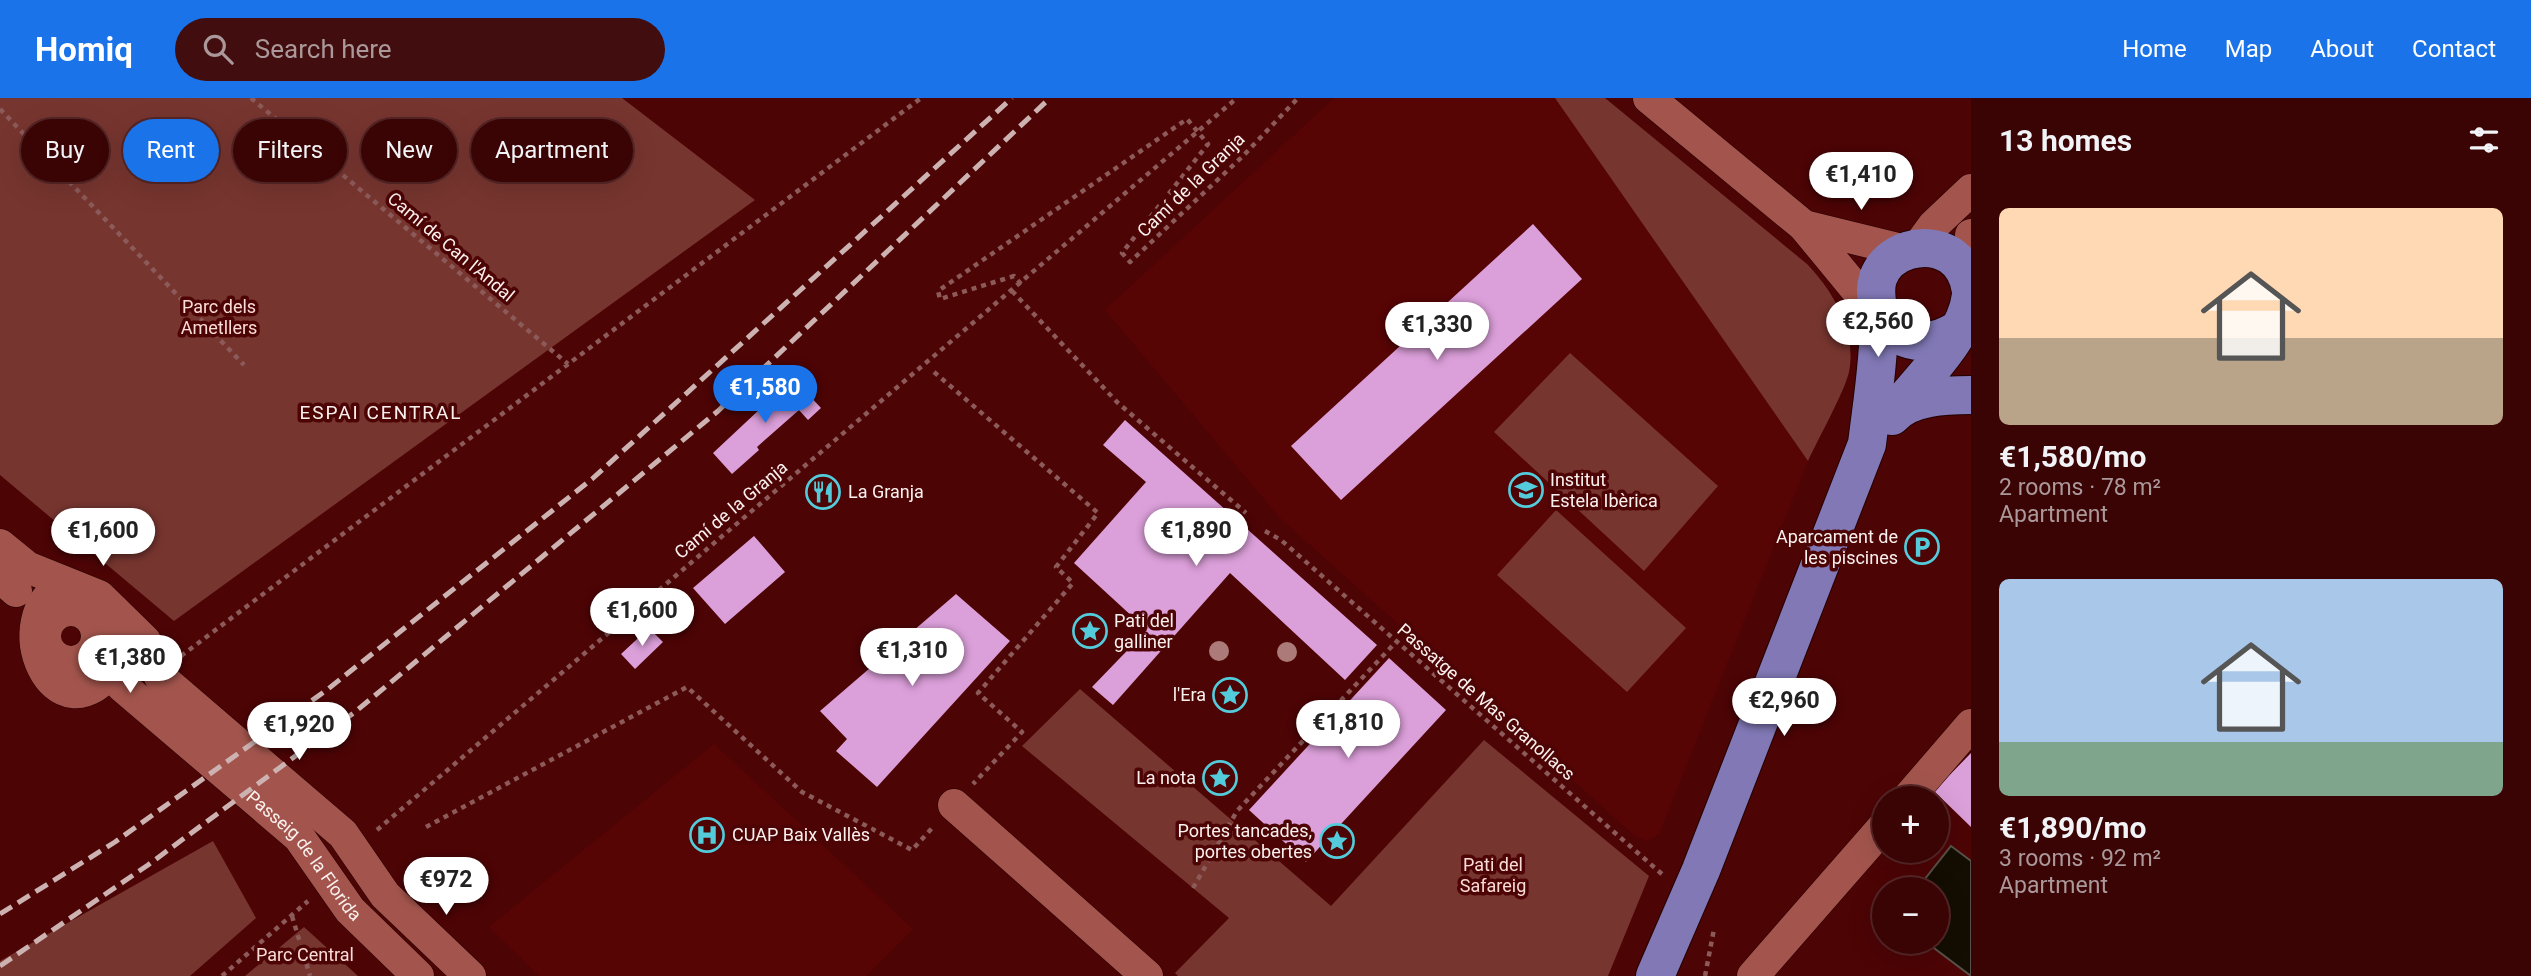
<!DOCTYPE html>
<html lang="en">
<head>
<meta charset="utf-8">
<style>
	:root { --surface:#3a0304; --page:#410d0e; --text:#f1f3f6; --muted:#ab989a; --line:#542526; --accent:#1a73e8 }
	body { margin:0; font-family:Roboto,sans-serif; background:var(--page); color:var(--text); height:100vh; display:flex; flex-direction:column; font-size:26px; white-space:nowrap }
	* { box-sizing:border-box; margin:0 }
	p { font-size:23px; color:var(--muted) }
	.icon { flex:none; width:38px; height:38px; fill:none; stroke:currentColor; stroke-width:2; stroke-linecap:round; stroke-linejoin:round }
	.map { position:relative; flex:1; overflow:hidden }
	.sheet { display:flex; flex-direction:column; background:var(--surface); width:560px }
	.sheet>* { flex:none }
	.banner { position:absolute; left:21px; top:21px; width:665px; height:63px; display:flex; gap:14px }
	.tools { position:absolute; left:1872px; top:688px; display:grid; gap:14px }
	.tools a { display:grid; place-items:center; width:77px; height:77px; border-radius:50%; background:var(--surface); box-shadow:0 7px 28px #0002,0 0 0 2px var(--line); font-size:35px }
	.price { position:absolute; translate:-50% -60px; padding:0 16px; border-radius:24px; background:#fff; color:#222; font-size:23px; line-height:46px; filter:drop-shadow(0 2px 4px #0008) }
	.price::after { content:''; position:absolute; left:50%; top:42px; width:21px; height:16px; margin-left:-10px; background:inherit; clip-path:polygon(0 0,100% 0,50% 100%) }
	.price.on { background:var(--accent); color:#fff }
	ul { padding:0; list-style:none }
	li { display:grid; align-content:center; gap:14px; height:371px; padding:0 28px }
	li span { display:grid; place-items:center; height:217px; border-radius:10px; color:#555 }
	li>.icon { margin-inline-start:auto }
	span .icon { width:126px; height:126px; fill:#fffc; stroke-width:1 }
	li b { font-size:30px }
	h2 { display:flex; justify-content:space-between; align-items:center; height:84px; padding:0 28px; font-size:30px }
	.chip { padding:0 24px; border-radius:32px; background:var(--surface); box-shadow:0 7px 28px #0002,0 0 0 2px var(--line); font-size:24px; line-height:63px }
	.chip.on { background:var(--accent); color:#fff }
	header { display:flex; align-items:center; gap:42px; box-sizing:border-box; height:98px; padding:0 35px; background:var(--accent); color:#fff }
	header strong { font-size:33px }
	nav { display:flex; gap:38px; margin-inline-start:auto; font-size:24px }
	.search { width:490px; height:63px; background:var(--page); display:flex; align-items:center; gap:18px; box-sizing:border-box; padding:0 24px; border-radius:38px; color:var(--muted); font-size:26px }
	main { display:flex; flex:1; min-height:0 }
	.map>svg:first-child { display:block }
	.built { fill:#570405 }
	.green { fill:#77352f }
	.water { fill:#130d02; stroke:#585149; stroke-width:2 }
	.building { fill:#db9fd9 }
	.lines { fill:none; stroke-linecap:round; stroke-linejoin:round }
	.minor-casing { stroke:#240202; stroke-width:33 }
	.major-casing { stroke:#240202; stroke-width:40 }
	.path { stroke:#8b5a59; stroke-width:4.5; stroke-dasharray:5 5; stroke-linecap:butt }
	.minor { stroke:#a3554d; stroke-width:32 }
	.major { stroke:#8178b5; stroke-width:38 }
	.rail { stroke:#ccb2b1; stroke-width:5; stroke-dasharray:14 7; stroke-linecap:butt }
	.tree { fill:#ac7b79 }
	.labels { text-anchor:middle; stroke-width:7; stroke-linejoin:round; paint-order:stroke }
	.street-label { font-size:18px; fill:#faf1ef; stroke:#4d0405 }
	.park-label { font-size:18px; fill:#f9dcd8; stroke:#4d0405 }
	.poi-label { font-size:18px; fill:#faf1ef; stroke:#4d0405; text-anchor:start }
	.neighbourhood-label { font-size:19px; letter-spacing:2px; fill:#faf1ef; stroke:#4d0405 }
</style>
</head>
<body>
<header>
<strong>Homiq</strong>
<div class="search"><svg class="icon" aria-label="search" viewBox="0 0 24 24"><circle cx="10" cy="10" r="6"/><path d="M15 15l6 6"/></svg>Search here</div>
<nav><a>Home</a><a>Map</a><a>About</a><a>Contact</a></nav>
</header>
<main>
<div class="map">
<svg width="1971" height="878" viewBox="0 0 1971 878">
	<rect width="100%" height="100%" fill="#4d0405"/>
	<!-- built -->
	<path class="built" d="M1334,0H1555L1808,363L1659,736L1647,743L1636,739L1281,421L1105,212Z
		M714,646L913,831L866,878H539L489,829Z"/>
	<!-- green -->
	<path class="green" d="M0,0H622L755,102L174,523L0,377Z
		M1555,0H1605L1807,166C1833,193 1857,233 1849,274C1844,295 1818,341 1808,363Z
		M1570,255L1718,388L1644,473L1494,334Z
		M1556,412L1686,530L1627,594L1497,477Z
		M1080,591L1331,808L1484,642L1649,778L1608,878H1178L1175,875L1229,820L1022,648Z
		M213,743L256,820L190,878H0V863Z
		M304,829L358,878H245Z"/>
	<!-- water -->
	<path class="water" d="M1951,748L1971,763V878L1926,844H1937V791H1917Z"/>
	<!-- building -->
	<path class="building" d="M1533,126L1582,181L1341,402L1291,348Z
		M793,280L821,310L808,322L799,312L757,349L759,352L732,376L713,355Z
		M1125,322L1377,547L1345,582L1230,475L1113,607L1092,589L1147,532L1074,465L1146,384L1103,347Z
		M754,438L785,474L725,526L693,490Z
		M956,496L1010,543L877,689L836,653L847,641L820,613Z
		M649,530L663,544L635,571L621,556Z
		M1389,560L1446,612L1306,764L1249,712Z
		M1971,655V729L1934,693Z"/>
	<g class="lines">
		<!-- minor casing -->
		<g class="minor-casing">
			<g id="minor">
				<path d="M1649,0L1804,128L1879,219"/>
				<path d="M1804,128L1906,153"/>
				<path d="M1918,149L1934,127L1971,92"/>
				<path d="M1967,177L1971,137"/>
				<path d="M0,447L27,469L99,498L145,543L160,579L343,736L385,797L470,878"/>
				<path d="M0,479L16,493"/>
				<path d="M65,487C0,516 54,651 116,567C129,549 124,529 113,512"/>
				<circle cx="71" cy="538" r="26"/>
				<path id="s1" d="M122,588L299,739L350,812L418,878"/>
				<path d="M1908,700L1971,627"/>
				<path d="M954,707L1147,878"/>
				<path d="M1753,878L1885,727"/>
			</g>
		</g>
		<!-- major casing -->
		<g class="major-casing">
			<path id="major" d="M1879,219C1902,248 1929,250 1959,231
				M1896,313C1922,279 1966,240 1971,197
				M1892,318C1910,298 1946,297 1971,297
				M1655,878L1701,772L1867,346C1872,305 1879,263 1879,222C1879,207 1873,196 1878,180C1888,152 1925,142 1950,157C1962,165 1969,179 1971,193"/>
		</g>
		<!-- path -->
		<path class="path" d="M251,0L568,266
			M0,11L244,267
			M1021,186L1014,178L940,201L938,193L1187,21L1208,46L1122,155L1130,164L1243,58L1298,0
			M1012,193L1118,305L1246,415
			M934,274L1098,415L1056,469L1073,485L978,595L1022,634L973,686
			M1265,433L1281,442L1663,777
			M181,558L921,0
			M426,729L687,589L802,694L912,752L934,728
			M377,732L1237,0
			M1193,790L1237,713L1395,545
			M292,818L310,878
			M222,878L308,803
			M1705,878L1714,831"/>
		<!-- minor -->
		<use href="#minor" class="minor"/>
		<!-- major -->
		<use href="#major" class="major"/>
		<!-- rail -->
		<path class="rail" d="M0,816L115,744L328,591L592,381L1012,0
			M0,868L148,767L355,614L718,313L1050,0"/>
	</g>
	<!-- trees -->
	<g class="tree">
		<circle cx="1219" cy="553" r="10"/>
		<circle cx="1287" cy="554" r="10"/>
	</g>
	<!-- icons -->
	<defs>
		<g id="school-ring" transform="scale(1.75)"><circle r="9.5" fill="#4d0405" stroke="#53cbdb" stroke-width="1.5"/><path d="M0-5L7-2L0 1L-7-2ZM-4 1L0 2.5L4 1V4Q0 6-4 4Z" fill="#53cbdb"/></g>
		<g id="restaurant-ring" transform="scale(1.75)"><circle r="9.5" fill="#4d0405" stroke="#53cbdb" stroke-width="1.5"/><path d="M-5-6h1v4h1v-4h1v4h1v-4h1v5L-1.5 .5V6h-2V.5L-5-1ZM5-6V6H3V1.5H1.5Q1.5-4 5-6Z" fill="#53cbdb"/></g>
		<g id="parking-ring" transform="scale(1.75)"><circle r="9.5" fill="#4d0405" stroke="#53cbdb" stroke-width="1.5"/><path d="M-3.5-5.5H1a3.5 3.5 0 0 1 0 7H-1V5.5H-3.5ZM-1-3.4V-.6H.8a1.4 1.4 0 0 0 0-2.8Z" fill="#53cbdb"/></g>
		<g id="sight-ring" transform="scale(1.75)"><circle r="9.5" fill="#4d0405" stroke="#53cbdb" stroke-width="1.5"/><path d="M0-6L1.8-2.2L6-1.7L2.9 1.2L3.7 5.4L0 3.3L-3.7 5.4L-2.9 1.2L-6-1.7L-1.8-2.2Z" fill="#53cbdb"/></g>
		<g id="hospital-ring" transform="scale(1.75)"><circle r="9.5" fill="#4d0405" stroke="#53cbdb" stroke-width="1.5"/><path d="M-5-5h3v3.5h4V-5h3V5h-3V1.5h-4V5h-3Z" fill="#53cbdb"/></g>
	</defs>
	<g fill-rule="evenodd">
		<use href="#school-ring" x="1526" y="392"/>
		<use href="#restaurant-ring" x="823" y="394"/>
		<use href="#parking-ring" x="1922" y="449"/>
		<use href="#sight-ring" x="1090" y="533"/>
		<use href="#sight-ring" x="1230" y="597"/>
		<use href="#sight-ring" x="1220" y="680"/>
		<use href="#hospital-ring" x="707" y="737"/>
		<use href="#sight-ring" x="1337" y="743"/>
	</g>
	<g class="labels">
		<!-- street labels -->
		<g class="street-label">
			<text transform="translate(1191 87) rotate(-44)" y="6">Camí de la Granja</text>
			<text transform="translate(451 149) rotate(40)" y="6">Camí de Can l'Andal</text>
			<text transform="translate(731 412) rotate(-40)" y="6">Camí de la Granja</text>
			<text transform="translate(1486 604) rotate(41)" y="6">Passatge de Mas Granollacs</text>
			<text dy="6" stroke="none"><textPath href="#s1" startOffset="250">Passeig de la Florida</textPath></text>
		</g>
		<!-- park labels -->
		<g class="park-label">
			<text x="219" y="215">Parc dels<tspan x="219" dy="21">Ametllers</tspan></text>
			<text x="1493" y="773">Pati del<tspan x="1493" dy="21">Safareig</tspan></text>
			<text x="305" y="863">Parc Central</text>
		</g>
		<!-- poi labels -->
		<g class="poi-label">
			<text x="1550" y="388">Institut<tspan x="1550" dy="21">Estela Ibèrica</tspan></text>
			<text x="848" y="400">La Granja</text>
			<text x="1898" y="445" text-anchor="end">Aparcament de<tspan x="1898" dy="21">les piscines</tspan></text>
			<text x="1114" y="529">Pati del<tspan x="1114" dy="21">galliner</tspan></text>
			<text x="1206" y="603" text-anchor="end">l'Era</text>
			<text x="1196" y="686" text-anchor="end">La nota</text>
			<text x="1312" y="739" text-anchor="end">Portes tancades,<tspan x="1312" dy="21">portes obertes</tspan></text>
			<text x="732" y="743">CUAP Baix Vallès</text>
		</g>
		<!-- neighbourhood labels -->
		<g class="neighbourhood-label">
			<text x="381" y="321">ESPAI CENTRAL</text>
		</g>
	</g>
</svg>
<div class="tools">
<a>+</a>
<a>−</a>
</div>
<b class="price" style="left:1861px;top:114px">€1,410</b>
<b class="price" style="left:1878px;top:261px">€2,560</b>
<b class="price" style="left:1437px;top:264px">€1,330</b>
<b class="price on" style="left:765px;top:327px">€1,580</b>
<b class="price" style="left:103px;top:470px">€1,600</b>
<b class="price" style="left:1196px;top:470px">€1,890</b>
<b class="price" style="left:642px;top:550px">€1,600</b>
<b class="price" style="left:912px;top:590px">€1,310</b>
<b class="price" style="left:130px;top:597px">€1,380</b>
<b class="price" style="left:1784px;top:640px">€2,960</b>
<b class="price" style="left:1348px;top:662px">€1,810</b>
<b class="price" style="left:299px;top:664px">€1,920</b>
<b class="price" style="left:446px;top:819px">€972</b>
<div class="banner">
<a class="chip">Buy</a>
<a class="chip on">Rent</a>
<a class="chip">Filters</a>
<a class="chip">New</a>
<a class="chip">Apartment</a>
</div>
</div>
<section class="sheet">
<h2>13 homes<svg class="icon" aria-label="filters" viewBox="0 0 24 24"><path d="M4 7h16M4 17h16"/><circle cx="9" cy="7" r="2"/><circle cx="15" cy="17" r="2"/></svg></h2>
<ul>
<li><span style="background:linear-gradient(#ffd9b3 60%,#b9a48a 0)"><svg class="icon" aria-label="home" viewBox="0 0 24 24"><path d="M3 11l9-7 9 7M6 9v11h12V9"/></svg></span><div><b>€1,580/mo</b><p>2 rooms · 78 m²</p><p>Apartment</p></div></li>
<li><span style="background:linear-gradient(#a9c7e8 75%,#7fa58c 0)"><svg class="icon" aria-label="home" viewBox="0 0 24 24"><path d="M3 11l9-7 9 7M6 9v11h12V9"/></svg></span><div><b>€1,890/mo</b><p>3 rooms · 92 m²</p><p>Apartment</p></div></li>
</ul>
</section>
</main>
</body>
</html>
